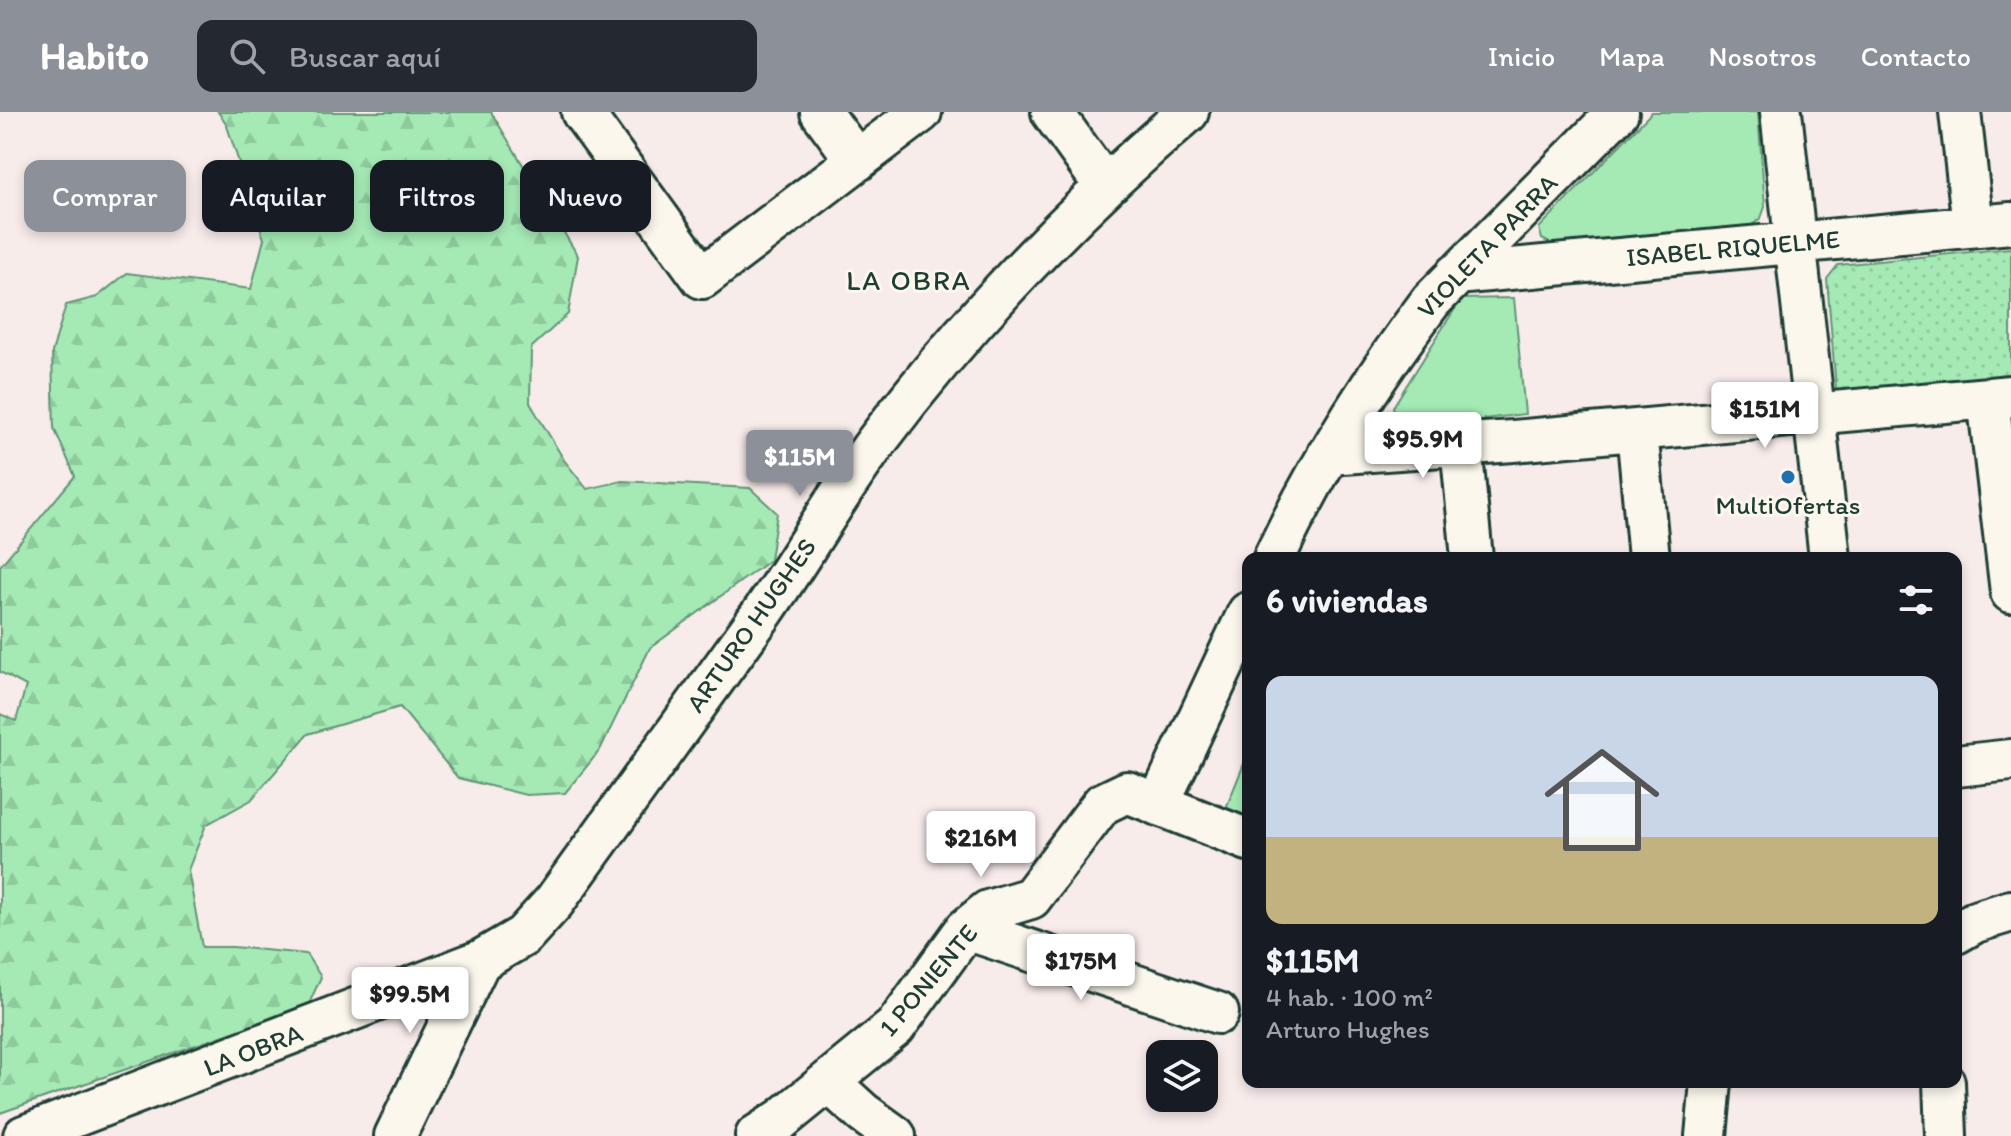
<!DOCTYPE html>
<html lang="es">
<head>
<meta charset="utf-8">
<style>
	:root { --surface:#171b24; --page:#242831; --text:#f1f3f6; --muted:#9ea1a6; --accent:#8c9099 }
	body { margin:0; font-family:Itim,sans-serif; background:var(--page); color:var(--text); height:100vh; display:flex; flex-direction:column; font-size:30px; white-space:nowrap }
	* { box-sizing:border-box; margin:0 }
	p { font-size:26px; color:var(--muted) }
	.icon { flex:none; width:44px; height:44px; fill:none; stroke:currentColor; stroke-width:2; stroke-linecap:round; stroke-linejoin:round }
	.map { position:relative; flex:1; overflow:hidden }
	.sheet { position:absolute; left:1242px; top:440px; width:720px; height:536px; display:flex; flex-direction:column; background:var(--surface); border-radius:16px; box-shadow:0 4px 12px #0003 }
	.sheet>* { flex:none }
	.top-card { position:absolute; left:24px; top:48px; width:760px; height:72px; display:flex; gap:16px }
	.fabs { position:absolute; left:1146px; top:928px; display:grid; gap:16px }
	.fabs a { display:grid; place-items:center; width:72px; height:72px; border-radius:16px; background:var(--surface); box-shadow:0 4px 12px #0003; font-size:40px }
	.price { position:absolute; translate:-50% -68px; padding:0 18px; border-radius:8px; background:#fff; color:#222; font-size:26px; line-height:52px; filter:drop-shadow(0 2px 4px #0008) }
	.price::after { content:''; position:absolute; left:50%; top:48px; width:24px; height:18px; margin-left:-12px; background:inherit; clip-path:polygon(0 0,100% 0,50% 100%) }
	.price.current { background:var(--accent); color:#fff }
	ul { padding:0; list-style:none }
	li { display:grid; align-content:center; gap:16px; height:424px; padding:0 24px }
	li span { display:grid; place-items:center; height:248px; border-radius:16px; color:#555 }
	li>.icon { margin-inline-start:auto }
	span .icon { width:144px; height:144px; fill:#fffc; stroke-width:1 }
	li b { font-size:34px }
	h2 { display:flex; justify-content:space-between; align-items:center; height:96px; padding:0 24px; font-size:34px }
	.pill { padding:0 28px; border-radius:16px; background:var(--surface); box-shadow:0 4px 12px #0003; font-size:28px; line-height:72px }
	.pill.current { background:var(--accent); color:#fff }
	header { display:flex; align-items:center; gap:48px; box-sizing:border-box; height:112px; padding:0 40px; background:var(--accent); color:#fff }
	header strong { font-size:38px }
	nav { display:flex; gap:44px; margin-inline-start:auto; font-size:28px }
	.search { width:560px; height:72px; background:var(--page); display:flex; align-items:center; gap:20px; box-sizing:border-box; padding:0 28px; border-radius:16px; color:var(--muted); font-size:30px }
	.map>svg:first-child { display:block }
	.green { fill:#a5eab5; stroke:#629474; stroke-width:2 }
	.forest { fill:url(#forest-firs); stroke:#629474; stroke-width:2 }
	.park { fill:url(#park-dots); stroke:#629474; stroke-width:2 }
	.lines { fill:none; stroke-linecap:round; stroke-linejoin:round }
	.minor-casing { stroke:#1f3d34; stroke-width:46 }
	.minor { stroke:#fbf7ec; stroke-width:40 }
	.poi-dot { fill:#1f6fb2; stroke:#fbf7ec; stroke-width:3 }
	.labels { text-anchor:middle; stroke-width:6; stroke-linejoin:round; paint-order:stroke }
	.street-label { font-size:26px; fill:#1f3d34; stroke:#fbf7ec }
	.poi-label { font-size:26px; fill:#1f3d34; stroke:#fbf7ec }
	.neighbourhood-label { font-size:28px; letter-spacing:2px; fill:#1f3d34; stroke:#fbf7ec }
</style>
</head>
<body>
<header>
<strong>Habito</strong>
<div class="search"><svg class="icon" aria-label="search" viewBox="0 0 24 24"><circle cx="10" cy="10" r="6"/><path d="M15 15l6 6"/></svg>Buscar aquí</div>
<nav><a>Inicio</a><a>Mapa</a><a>Nosotros</a><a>Contacto</a></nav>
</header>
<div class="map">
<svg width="2011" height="1024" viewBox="0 0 2011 1024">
	<defs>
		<pattern id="forest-firs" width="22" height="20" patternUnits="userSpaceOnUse" patternTransform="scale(2)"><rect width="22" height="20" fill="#a5eab5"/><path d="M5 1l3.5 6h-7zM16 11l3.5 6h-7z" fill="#8eca9c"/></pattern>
		<pattern id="park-dots" width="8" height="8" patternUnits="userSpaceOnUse" patternTransform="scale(2)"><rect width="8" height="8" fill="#a5eab5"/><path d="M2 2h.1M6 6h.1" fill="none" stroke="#8eca9c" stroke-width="1.8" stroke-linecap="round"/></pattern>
	</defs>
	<rect width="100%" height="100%" fill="#f8eceb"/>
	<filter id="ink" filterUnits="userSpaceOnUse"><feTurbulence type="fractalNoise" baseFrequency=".0125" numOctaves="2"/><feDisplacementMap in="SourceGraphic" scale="16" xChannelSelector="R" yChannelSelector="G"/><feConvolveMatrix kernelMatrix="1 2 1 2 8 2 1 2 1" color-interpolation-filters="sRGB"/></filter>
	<g filter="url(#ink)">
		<!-- green -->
		<path class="green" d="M1652,0H1758L1765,95L1761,106L1752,113L1553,133L1542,127L1539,116Z
			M1514,186L1525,302L1484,307L1481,313L1407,318L1395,303L1393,295L1461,187Z
			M1248,642V707L1226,696Z"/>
		<!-- forest -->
		<path class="forest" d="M218,0H491L578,144L568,202L531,236L530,291L564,348L587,377L622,369L750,376L777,401L770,448L650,536L600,638L565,681L526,683L458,666L400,595L308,622L251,688L206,713L188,758L202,835H233L306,842L321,865L308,894L0,1001V602L16,609L26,574L0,560V454L75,364L54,316L52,240L66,193L97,185L127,161L251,177L264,127L226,11Z"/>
		<!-- park -->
		<path class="park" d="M2011,136V262L1999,263V275L1852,293L1836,277L1827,167L1838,153Z"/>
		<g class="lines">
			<!-- minor casing -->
			<g class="minor-casing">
				<path id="minor" d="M582,0L702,166L921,0
					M821,0L857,49
					M1052,0L1105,74
					M1781,0L1830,446
					M1960,0L1973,114
					M1456,162L2011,111
					M1988,286L2011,480
					M1637,318L1649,446
					M1461,333L1472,446
					M1328,342L1513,329L2011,284
					M1274,446C1317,355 1371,269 1431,189L1618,0
					M1956,654L2011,648
					M1158,693L1248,501
					M966,817L1218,901
					M1956,821L1975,810L2011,799
					M829,970L863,1001L895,1024
					M1944,970L1946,1024
					M24,1024L480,849L523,824L554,790C623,693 694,597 763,500C802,444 836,384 877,329C965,211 1076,96 1188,0
					M395,1024L480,849
					M756,1024L782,1007L895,915L966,817L988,799L1031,786L1102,692L1127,680L1248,728
					M1706,1024L1711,970"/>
			</g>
			<!-- minor -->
			<use href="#minor" class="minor"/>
		</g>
	</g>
	<!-- markers -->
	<circle class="poi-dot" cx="1788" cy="365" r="8"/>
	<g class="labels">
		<!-- street labels -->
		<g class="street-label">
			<text transform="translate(1487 134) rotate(-46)" y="9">VIOLETA PARRA</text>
			<text transform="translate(1733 136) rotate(-5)" y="9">ISABEL RIQUELME</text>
			<text transform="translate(751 513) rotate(-55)" y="9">ARTURO HUGHES</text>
			<text transform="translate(928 868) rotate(-50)" y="9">1 PONIENTE</text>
			<text transform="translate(253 938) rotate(-21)" y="9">LA OBRA</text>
		</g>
		<!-- poi labels -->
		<g class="poi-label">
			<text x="1788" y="402">MultiOfertas</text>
		</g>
		<!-- neighbourhood labels -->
		<g class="neighbourhood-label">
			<text x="909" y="178">LA OBRA</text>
		</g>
	</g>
</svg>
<div class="fabs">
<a><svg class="icon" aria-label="layers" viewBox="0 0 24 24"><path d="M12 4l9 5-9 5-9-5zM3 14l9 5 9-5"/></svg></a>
</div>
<b class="price" style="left:1765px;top:338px">$151M</b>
<b class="price" style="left:1423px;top:368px">$95.9M</b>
<b class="price current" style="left:800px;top:386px">$115M</b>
<b class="price" style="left:981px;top:767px">$216M</b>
<b class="price" style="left:1081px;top:890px">$175M</b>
<b class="price" style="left:410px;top:923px">$99.5M</b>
<div class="top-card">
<a class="pill current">Comprar</a>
<a class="pill">Alquilar</a>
<a class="pill">Filtros</a>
<a class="pill">Nuevo</a>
</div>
<section class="sheet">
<h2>6 viviendas<svg class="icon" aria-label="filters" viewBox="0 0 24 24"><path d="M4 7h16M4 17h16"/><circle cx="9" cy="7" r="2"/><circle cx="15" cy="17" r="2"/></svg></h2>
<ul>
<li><span style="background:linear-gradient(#c9d6e8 65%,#c2b280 0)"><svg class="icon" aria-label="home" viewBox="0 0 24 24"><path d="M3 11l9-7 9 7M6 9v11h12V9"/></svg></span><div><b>$115M</b><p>4 hab. · 100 m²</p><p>Arturo Hughes</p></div></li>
</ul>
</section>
</div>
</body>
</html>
